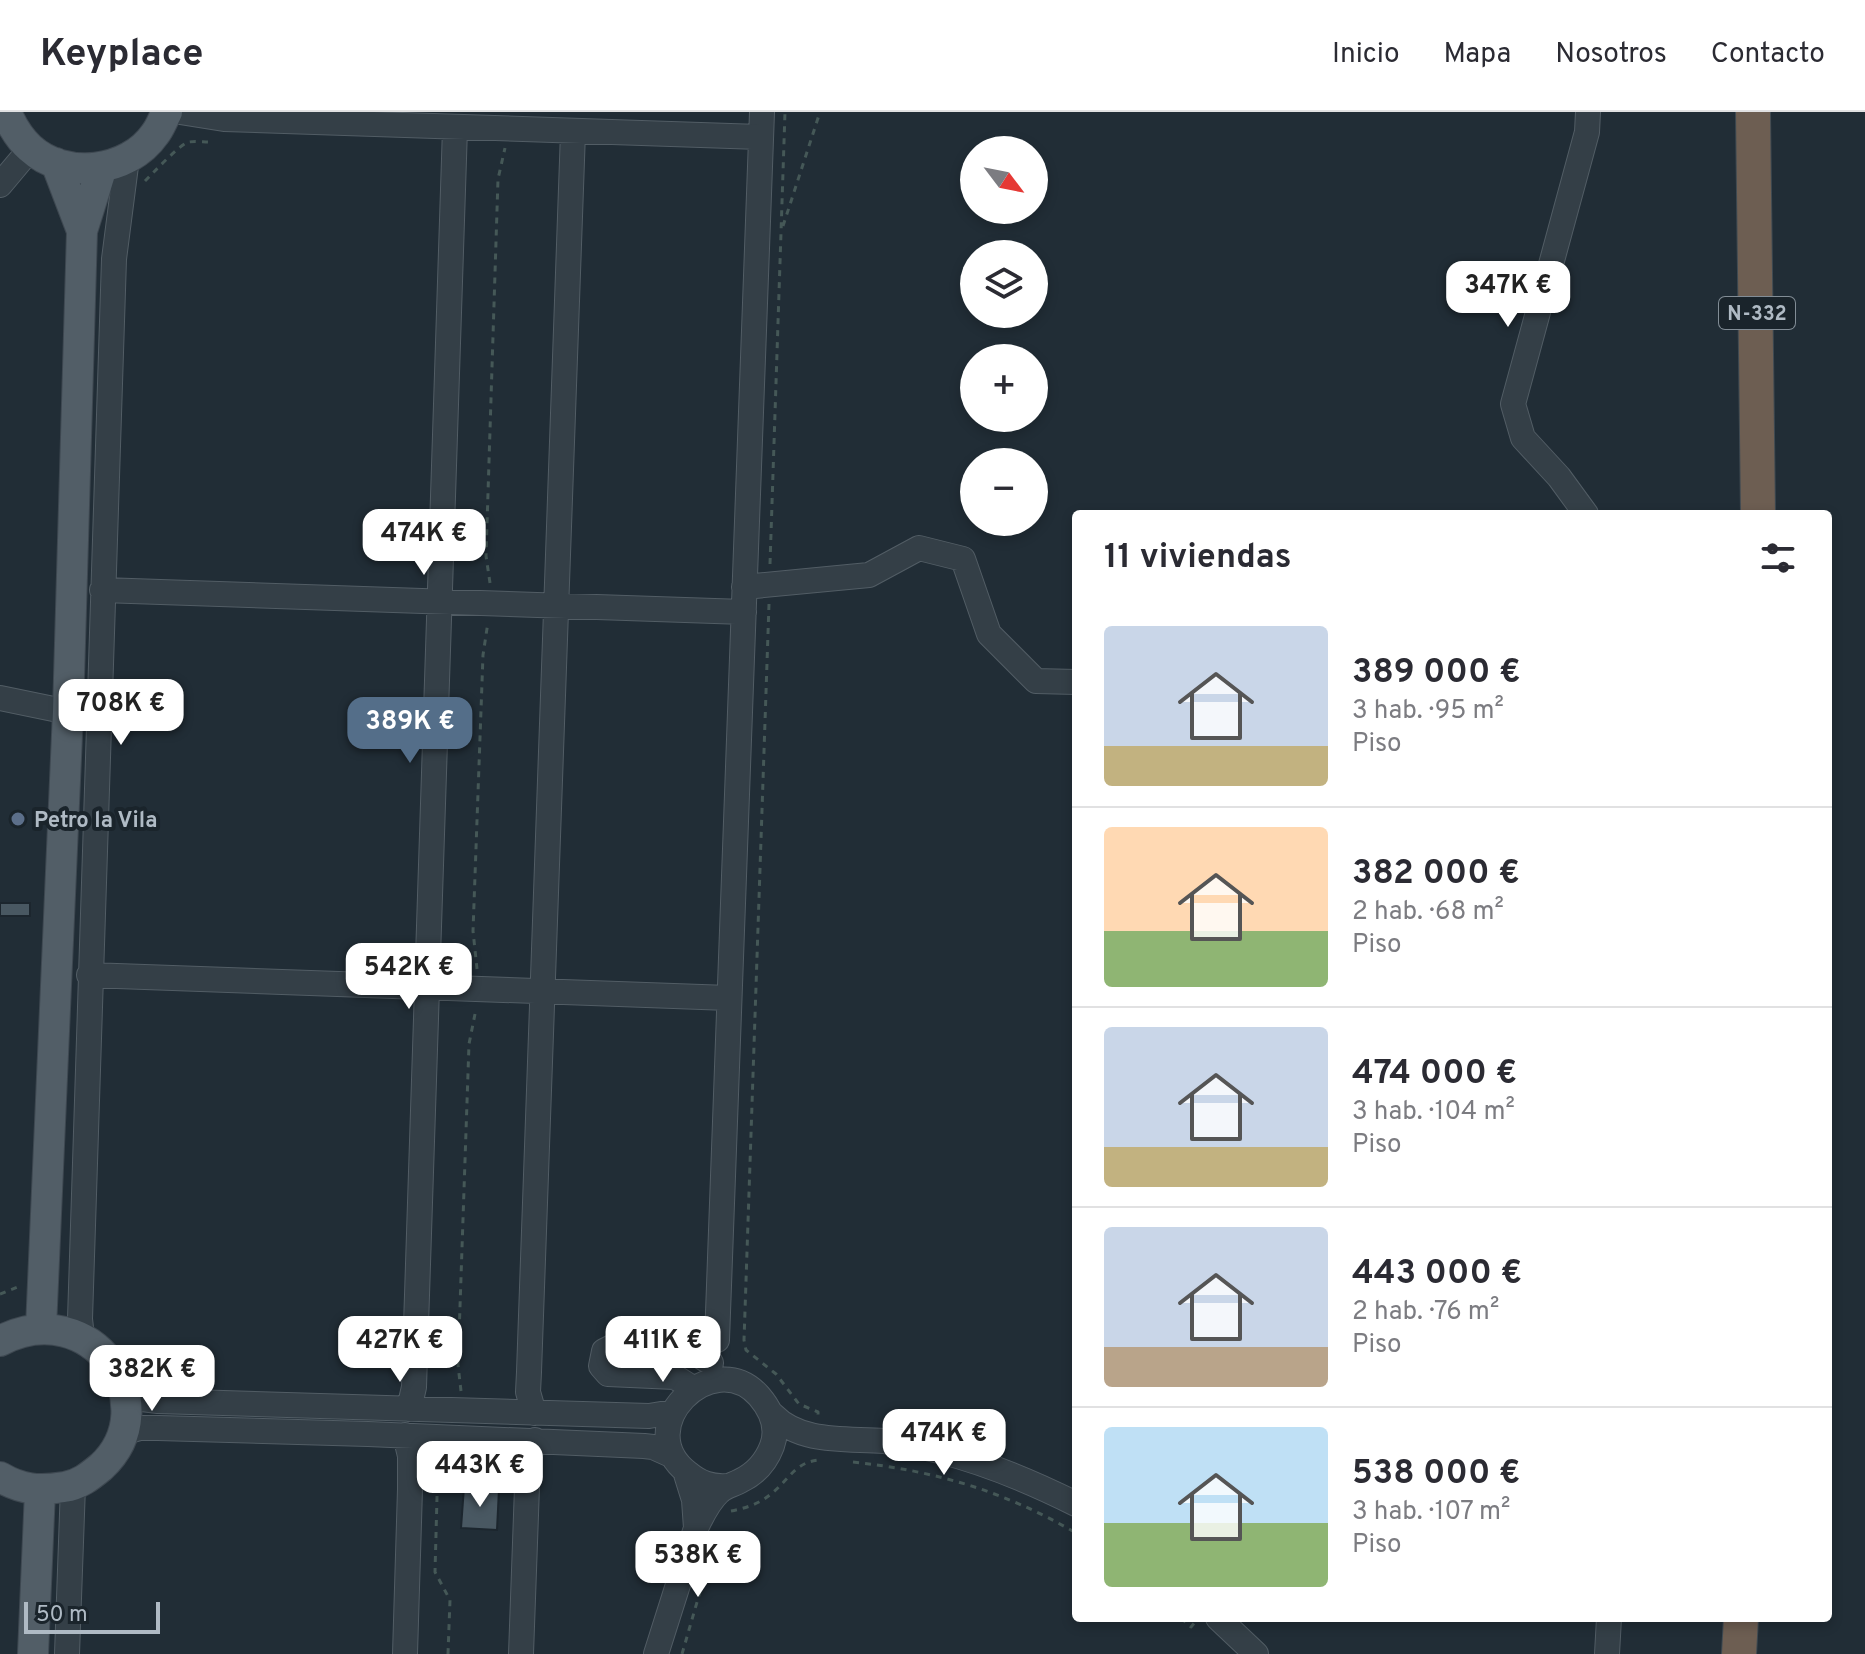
<!DOCTYPE html>
<html lang="es">
<head>
<meta charset="utf-8">
<style>
	:root { --surface:#fff; --page:#f7f7f7; --text:#2b2b33; --muted:#7c7c81; --line:#e1e1e2; --accent:#546e89 }
	body { margin:0; font-family:Overpass,sans-serif; background:var(--page); color:var(--text); height:100vh; display:flex; flex-direction:column; font-size:30px; white-space:nowrap }
	* { box-sizing:border-box; margin:0 }
	p { font-size:26px; color:var(--muted) }
	.icon { flex:none; width:44px; height:44px; fill:none; stroke:currentColor; stroke-width:2; stroke-linecap:round; stroke-linejoin:round }
	.map { position:relative; flex:1; overflow:hidden }
	.panel { position:absolute; left:1072px; top:398px; width:760px; height:1112px; display:flex; flex-direction:column; background:var(--surface); border-radius:8px; box-shadow:0 4px 12px #0003 }
	.panel>* { flex:none }
	.needle { width:52px; rotate:122deg }
	.tools { position:absolute; left:960px; top:24px; display:grid; gap:16px }
	.tools a { display:grid; place-items:center; width:88px; height:88px; border-radius:50%; background:var(--surface); box-shadow:0 4px 12px #0003; font-size:40px }
	.scale { position:absolute; left:24px; bottom:20px; width:136px; box-sizing:border-box; padding-left:8px; border:4px solid #afbac4; border-top:0; font-size:22px; line-height:28px; white-space:nowrap; color:#afbac4; -webkit-text-stroke:6px #1a242b; paint-order:stroke }
	.price { position:absolute; translate:-50% -68px; padding:0 18px; border-radius:16px; background:#fff; color:#222; font-size:26px; line-height:52px; filter:drop-shadow(0 2px 4px #0008) }
	.price::after { content:''; position:absolute; left:50%; top:48px; width:24px; height:18px; margin-left:-12px; background:inherit; clip-path:polygon(0 0,100% 0,50% 100%) }
	.price.on { background:var(--accent); color:#fff }
	ul { padding:0; list-style:none }
	li { display:flex; align-items:center; gap:24px; height:200px; padding:0 32px }
	li+li { border-top:2px solid var(--line) }
	li span { display:grid; place-items:center; flex:none; width:224px; height:160px; border-radius:8px; color:#555 }
	li>.icon { margin-inline-start:auto }
	span .icon { width:96px; height:96px; fill:#fffc; stroke-width:1 }
	li b { font-size:34px }
	h2 { display:flex; justify-content:space-between; align-items:center; height:96px; padding:0 32px; font-size:34px }
	header { display:flex; align-items:center; gap:48px; box-sizing:border-box; height:112px; padding:0 40px; background:var(--surface); border-bottom:2px solid var(--line) }
	header strong { font-size:38px }
	nav { display:flex; gap:44px; margin-inline-start:auto; font-size:28px }
	.map>svg:first-child { display:block }
	.building { fill:#495862; stroke:#1c262e; stroke-width:2 }
	.lines { fill:none; stroke-linecap:round; stroke-linejoin:round }
	.minor-casing { stroke:#525d65; stroke-width:26 }
	.major-casing { stroke:#3e4851; stroke-width:32 }
	.highway-casing { stroke:#3f4a52; stroke-width:36 }
	.path { stroke:#455857; stroke-width:3; stroke-dasharray:6 6; stroke-linecap:butt }
	.minor { stroke:#343f47; stroke-width:24 }
	.major { stroke:#525e67; stroke-width:30 }
	.highway { stroke:#6d5e52; stroke-width:34 }
	.service-dot { fill:#5c6f8a; stroke:#1a242b; stroke-width:3 }
	.labels { text-anchor:middle; stroke-width:8; stroke-linejoin:round; paint-order:stroke }
	.shield { fill:#1a242b; stroke:#828d96; stroke-width:2 }
	.shield-label { font-size:20px; font-weight:bold; fill:#afbac4 }
	.poi-label { font-size:22px; font-weight:bold; fill:#afbac4; stroke:#1a242b; text-anchor:start }
</style>
</head>
<body>
<header>
<strong>Keyplace</strong>
<nav><a>Inicio</a><a>Mapa</a><a>Nosotros</a><a>Contacto</a></nav>
</header>
<div class="map">
<svg width="1865" height="1542" viewBox="0 0 1865 1542">
	<rect width="100%" height="100%" fill="#212d36"/>
	<!-- building -->
	<path class="building" d="M0,791H30V804H0Z
		M464,1375L499,1377L497,1418L461,1416Z"/>
	<g class="lines">
		<!-- minor casing -->
		<g class="minor-casing">
			<path id="minor" d="M180,0L224,7L760,25
				M0,73L31,36
				M1586,402L1559,365L1523,326L1513,292L1587,20L1588,0
				M744,475L869,463L919,436L963,447L989,522L1036,569L1076,570
				M102,478L744,500
				M0,586L68,600
				M89,863L729,886
				M82,1225L80,1207L114,147L127,46
				M717,1228L762,0
				M694,1277L675,1265L608,1262L601,1254L604,1239L616,1233L697,1242L711,1251
				M123,1279L142,1287L158,1289L649,1304L673,1300
				M409,1297L414,1275L455,16
				M534,1301L528,1280L529,1260L573,20
				M773,1303C801,1332 847,1326 884,1329C902,1331 921,1334 939,1339C987,1351 1032,1370 1076,1392
				M122,1321L140,1316H158L368,1322L644,1334L653,1335L673,1344
				M685,1359L694,1388L696,1416C702,1404 708,1390 719,1380C725,1374 733,1373 740,1369C755,1362 766,1350 772,1334C779,1315 771,1298 759,1284C712,1232 629,1316 688,1361C700,1371 711,1375 727,1374
				M1218,1506L1256,1542
				M67,1542L73,1374
				M405,1542L410,1377V1344L405,1323
				M521,1542L528,1347L535,1328
				M656,1542L696,1416
				M1607,1542L1609,1506"/>
		</g>
		<!-- major casing -->
		<g class="major-casing">
			<path id="major" d="M6,0C12,14 19,26 30,36C65,68 128,61 155,22C160,16 163,7 167,0
				M56,51L82,119
				M41,1216L68,600L82,119L102,55
				M0,1229C92,1181 168,1293 101,1355C90,1364 79,1373 64,1375C39,1379 22,1378 0,1365
				M33,1542L40,1379"/>
		</g>
		<!-- highway casing -->
		<g class="highway-casing">
			<path id="highway" d="M1753,0L1758,402
				M1739,1542L1741,1506"/>
		</g>
		<!-- path -->
		<path class="path" d="M145,69C153,61 181,31 189,30C195,29 203,30 209,30L213,28
			M783,114L820,0
			M770,452L785,0
			M490,471L486,444L498,67L505,36
			M769,492L744,1228L746,1238L776,1262L799,1292L818,1300V1304
			M477,857L473,819L483,543L488,510
			M0,1182L20,1174
			M461,1279L458,1253L469,932L476,897
			M438,1348L435,1460L450,1488L448,1542
			M853,1350C936,1359 1004,1379 1076,1421
			M731,1399C746,1396 759,1392 771,1382C789,1368 796,1348 822,1348
			M714,1436L719,1420
			M1181,1506L1191,1515L1196,1509
			M682,1542L704,1466"/>
		<!-- minor -->
		<use href="#minor" class="minor"/>
		<!-- major -->
		<use href="#major" class="major"/>
		<!-- highway -->
		<use href="#highway" class="highway"/>
	</g>
	<!-- markers -->
	<circle class="service-dot" cx="18" cy="707" r="8"/>
	<g class="labels">
		<!-- shield labels -->
		<rect class="shield" x="1719" y="185" width="76" height="32" rx="6"/>
		<g class="shield-label">
			<text x="1757" y="208">N-332</text>
		</g>
		<!-- poi labels -->
		<g class="poi-label">
			<text x="34" y="715">Petro la Vila</text>
		</g>
	</g>
</svg>
<div class="tools">
<a><svg class="needle" viewBox="-14 -14 28 28"><path d="M0-13l5 13h-10z" fill="#e53935"/><path d="M0 13l5-13h-10z" fill="#7c7c81"/></svg></a>
<a><svg class="icon" aria-label="layers" viewBox="0 0 24 24"><path d="M12 4l9 5-9 5-9-5zM3 14l9 5 9-5"/></svg></a>
<a>+</a>
<a>−</a>
</div>
<div class="scale">50 m</div>
<b class="price" style="left:1508px;top:217px">347K €</b>
<b class="price" style="left:424px;top:465px">474K €</b>
<b class="price" style="left:121px;top:635px">708K €</b>
<b class="price on" style="left:410px;top:653px">389K €</b>
<b class="price" style="left:409px;top:899px">542K €</b>
<b class="price" style="left:400px;top:1272px">427K €</b>
<b class="price" style="left:663px;top:1272px">411K €</b>
<b class="price" style="left:152px;top:1301px">382K €</b>
<b class="price" style="left:944px;top:1365px">474K €</b>
<b class="price" style="left:480px;top:1397px">443K €</b>
<b class="price" style="left:698px;top:1487px">538K €</b>
<section class="panel">
<h2>11 viviendas<svg class="icon" aria-label="filters" viewBox="0 0 24 24"><path d="M4 7h16M4 17h16"/><circle cx="9" cy="7" r="2"/><circle cx="15" cy="17" r="2"/></svg></h2>
<ul>
<li><span style="background:linear-gradient(#c9d6e8 75%,#c2b280 0)"><svg class="icon" aria-label="home" viewBox="0 0 24 24"><path d="M3 11l9-7 9 7M6 9v11h12V9"/></svg></span><div><b>389 000 €</b><p>3 hab. · 95 m²</p><p>Piso</p></div></li>
<li><span style="background:linear-gradient(#ffd9b3 65%,#8fb573 0)"><svg class="icon" aria-label="home" viewBox="0 0 24 24"><path d="M3 11l9-7 9 7M6 9v11h12V9"/></svg></span><div><b>382 000 €</b><p>2 hab. · 68 m²</p><p>Piso</p></div></li>
<li><span style="background:linear-gradient(#c9d6e8 75%,#c2b280 0)"><svg class="icon" aria-label="home" viewBox="0 0 24 24"><path d="M3 11l9-7 9 7M6 9v11h12V9"/></svg></span><div><b>474 000 €</b><p>3 hab. · 104 m²</p><p>Piso</p></div></li>
<li><span style="background:linear-gradient(#c9d6e8 75%,#b9a48a 0)"><svg class="icon" aria-label="home" viewBox="0 0 24 24"><path d="M3 11l9-7 9 7M6 9v11h12V9"/></svg></span><div><b>443 000 €</b><p>2 hab. · 76 m²</p><p>Piso</p></div></li>
<li><span style="background:linear-gradient(#bfe0f5 60%,#8fb573 0)"><svg class="icon" aria-label="home" viewBox="0 0 24 24"><path d="M3 11l9-7 9 7M6 9v11h12V9"/></svg></span><div><b>538 000 €</b><p>3 hab. · 107 m²</p><p>Piso</p></div></li>
</ul>
</section>
</div>
</body>
</html>
